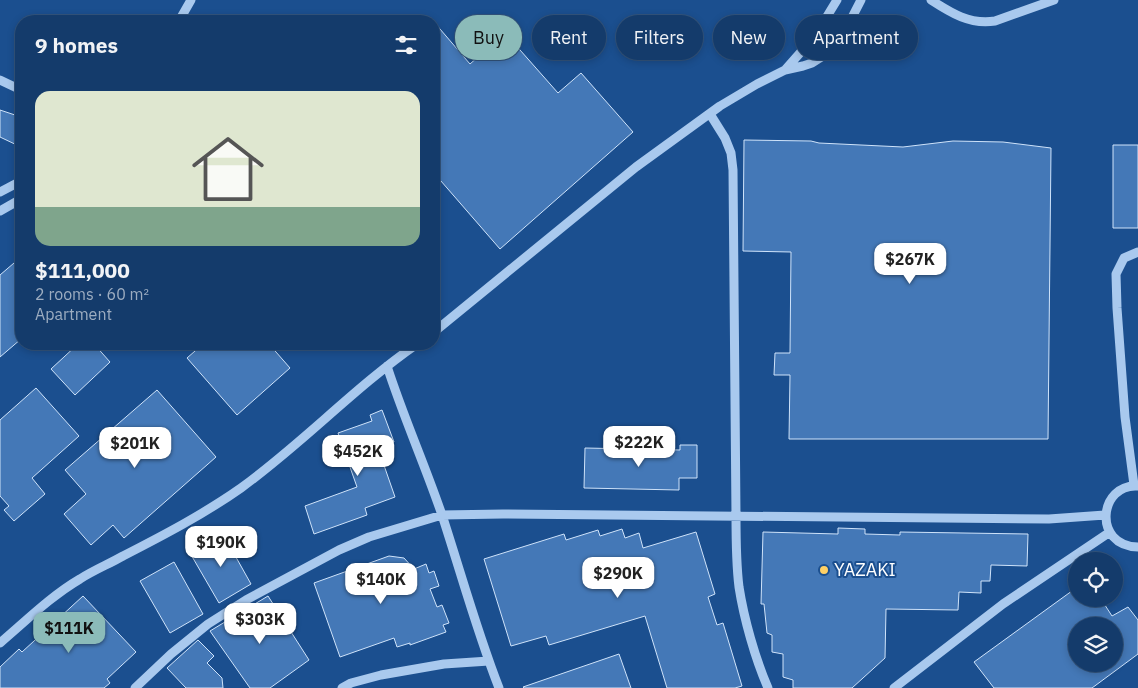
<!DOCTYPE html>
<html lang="en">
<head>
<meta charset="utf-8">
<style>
	:root { --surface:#143b6b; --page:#1d4271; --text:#f1f3f6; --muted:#9dadc1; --line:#33557e; --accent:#8bbbb9 }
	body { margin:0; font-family:"IBM Plex Sans",sans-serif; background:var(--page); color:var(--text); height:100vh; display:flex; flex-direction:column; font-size:19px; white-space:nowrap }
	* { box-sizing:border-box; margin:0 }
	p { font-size:16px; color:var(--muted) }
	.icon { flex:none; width:28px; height:28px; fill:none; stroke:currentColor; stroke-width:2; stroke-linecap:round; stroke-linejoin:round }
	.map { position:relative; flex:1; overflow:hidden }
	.details { position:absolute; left:15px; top:15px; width:425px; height:335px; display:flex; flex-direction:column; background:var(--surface); border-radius:20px; box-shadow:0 2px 8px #0003,0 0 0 1px var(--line) }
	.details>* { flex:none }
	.guide { position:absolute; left:455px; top:15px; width:475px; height:45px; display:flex; gap:10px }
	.controls { position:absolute; left:1068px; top:552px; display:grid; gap:10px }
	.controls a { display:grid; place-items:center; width:55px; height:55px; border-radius:50%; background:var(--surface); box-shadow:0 2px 8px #0003,0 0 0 1px var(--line); font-size:25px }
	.price { position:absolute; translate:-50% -42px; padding:0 11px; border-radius:10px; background:#fff; color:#222; font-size:16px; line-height:32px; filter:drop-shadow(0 1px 2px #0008) }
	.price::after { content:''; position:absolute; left:50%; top:30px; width:15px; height:11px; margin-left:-8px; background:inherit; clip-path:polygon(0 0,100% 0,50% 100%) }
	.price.on { background:var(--accent); color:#111 }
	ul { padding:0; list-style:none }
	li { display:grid; align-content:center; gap:10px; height:265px; padding:0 20px }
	li span { display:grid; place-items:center; height:155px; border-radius:15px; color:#555 }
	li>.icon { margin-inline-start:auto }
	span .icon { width:90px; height:90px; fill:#fffc; stroke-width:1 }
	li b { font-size:21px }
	h2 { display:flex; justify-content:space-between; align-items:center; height:60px; padding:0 20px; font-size:21px }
	.tag { padding:0 18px; border-radius:22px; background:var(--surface); box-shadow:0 2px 8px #0003,0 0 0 1px var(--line); font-size:18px; line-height:45px }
	.tag.on { background:var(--accent); color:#111 }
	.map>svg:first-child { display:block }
	.building { fill:#4478b7; stroke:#cfe3fa; fill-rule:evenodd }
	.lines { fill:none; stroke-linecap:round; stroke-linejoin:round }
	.minor { stroke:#a9c9ee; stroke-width:9 }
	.poi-dot { fill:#ffd166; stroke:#1b4f8f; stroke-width:2 }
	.labels { text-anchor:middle; stroke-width:4; stroke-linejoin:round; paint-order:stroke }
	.poi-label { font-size:18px; fill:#fff; stroke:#1b4f8f; text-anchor:start }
</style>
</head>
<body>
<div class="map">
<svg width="1138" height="688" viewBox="0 0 1138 688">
	<rect width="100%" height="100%" fill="#1b4f8f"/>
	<!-- building -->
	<path class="building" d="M434,22L470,64L505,33L558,93L581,73L633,132L500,249L434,173Z
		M0,110L21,117V147L0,137Z
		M744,140L811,141L819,143L903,147L953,141L1003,142L1051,148L1048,439H789L790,375H774L775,353H790L791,252L743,251Z
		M1113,145H1138V228H1113Z
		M21,257V339L0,357V275Z
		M78,344H94L110,362L75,395L51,369Z
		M203,344H269L290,368L237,415L187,358Z
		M36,388L79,436L32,478L45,494L14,521L4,510L9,506L0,496V420Z
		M157,390L216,457L124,538L113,525L91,545L64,514L86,494L65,470Z
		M382,410L394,442L378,448L395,497L365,508L367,515L314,534L305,506L357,487L338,433L372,421L370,415Z
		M680,445H697V478H679V490L584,488L585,448L680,450Z
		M838,528L865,529V534L900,535V532L1028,534L1027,566L991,565L990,581H981V593L959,592L958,610L886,609L885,658L852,688H793V680L783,677V654L772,652V635L767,633L764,604H761L763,532L838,534Z
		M622,529L625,538L639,533L643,548L696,532L715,594L708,597L717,625L723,623L742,686L735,688H667L645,616L549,645L546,636L511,646L484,559L564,534L566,540L598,530L600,536Z
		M223,534L251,584L219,603L190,553Z
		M389,556L404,558L414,569L426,564L429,573L434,571L439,586L430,589L437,607L442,605L449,623L443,625L446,632L410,645V643L397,647L394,638L340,657L314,583Z
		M174,562L203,614L170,633L140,581Z
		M1076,588V599H1083L1088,605L1096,599H1101L1112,616L1128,607L1138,620V654L1092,688H994L974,662ZM1076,626H1114V664H1076Z
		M83,596L136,652L107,679L110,683L104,688H0V667L19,649L22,652Z
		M268,596L309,660L270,688H250L210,631Z
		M198,640L214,656L207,663L222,678L223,688H186L167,668Z
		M619,654L631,688H524L523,687Z"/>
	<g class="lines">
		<!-- minor -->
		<path class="minor" d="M931,0C951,13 970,25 995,21L1054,0
			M179,21L191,0
			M785,70L815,36L837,0
			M0,80L21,90
			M710,114L725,138L731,153L733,170L736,516C736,540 736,563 739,587C744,619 755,658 768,688
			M0,192L21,181
			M0,211L21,199
			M434,332L636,167L720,106L757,84L785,70L803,66L812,63L823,56L835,46L843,35L861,0
			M387,366C403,416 425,465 442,515C461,573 477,632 499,688
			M1134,485L1125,417L1117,308L1116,274L1124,258L1138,252
			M1138,486C1099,483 1092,546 1138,547
			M0,643C26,621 51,596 80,579C94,570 109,564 123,556C164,535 204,514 241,488C303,443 355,387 417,344
			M135,688L171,654L208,624L246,600L339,550L369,537L442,515L503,514L1049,519L1105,515
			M342,688L351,683L381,675L444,664L489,661
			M894,688L1003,604L1110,532"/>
	</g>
	<!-- markers -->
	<circle class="poi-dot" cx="824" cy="570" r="5"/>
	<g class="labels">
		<!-- poi labels -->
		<g class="poi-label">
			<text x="834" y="576">YAZAKI</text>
		</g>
	</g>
</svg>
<div class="controls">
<a><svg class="icon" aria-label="locate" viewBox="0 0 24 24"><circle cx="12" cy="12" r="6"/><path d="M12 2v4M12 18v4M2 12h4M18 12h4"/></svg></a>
<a><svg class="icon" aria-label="layers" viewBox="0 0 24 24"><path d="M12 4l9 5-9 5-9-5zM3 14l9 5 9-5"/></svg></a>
</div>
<b class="price" style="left:910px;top:285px">$267K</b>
<b class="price" style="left:639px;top:468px">$222K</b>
<b class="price" style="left:135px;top:469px">$201K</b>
<b class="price" style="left:358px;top:477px">$452K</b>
<b class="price" style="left:221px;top:568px">$190K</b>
<b class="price" style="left:618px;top:599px">$290K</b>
<b class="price" style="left:381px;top:605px">$140K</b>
<b class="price" style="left:260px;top:645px">$303K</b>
<b class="price on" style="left:69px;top:654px">$111K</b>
<div class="guide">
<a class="tag on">Buy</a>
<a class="tag">Rent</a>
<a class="tag">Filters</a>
<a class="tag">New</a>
<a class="tag">Apartment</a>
</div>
<section class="details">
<h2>9 homes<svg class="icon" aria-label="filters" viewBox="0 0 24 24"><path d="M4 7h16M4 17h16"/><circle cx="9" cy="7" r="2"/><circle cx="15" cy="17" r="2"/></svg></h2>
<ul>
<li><span style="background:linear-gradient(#dfe7d0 75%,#7fa58c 0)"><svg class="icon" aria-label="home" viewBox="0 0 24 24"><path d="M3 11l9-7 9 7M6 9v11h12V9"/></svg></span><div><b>$111,000</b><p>2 rooms · 60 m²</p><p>Apartment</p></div></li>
</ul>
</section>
</div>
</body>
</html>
